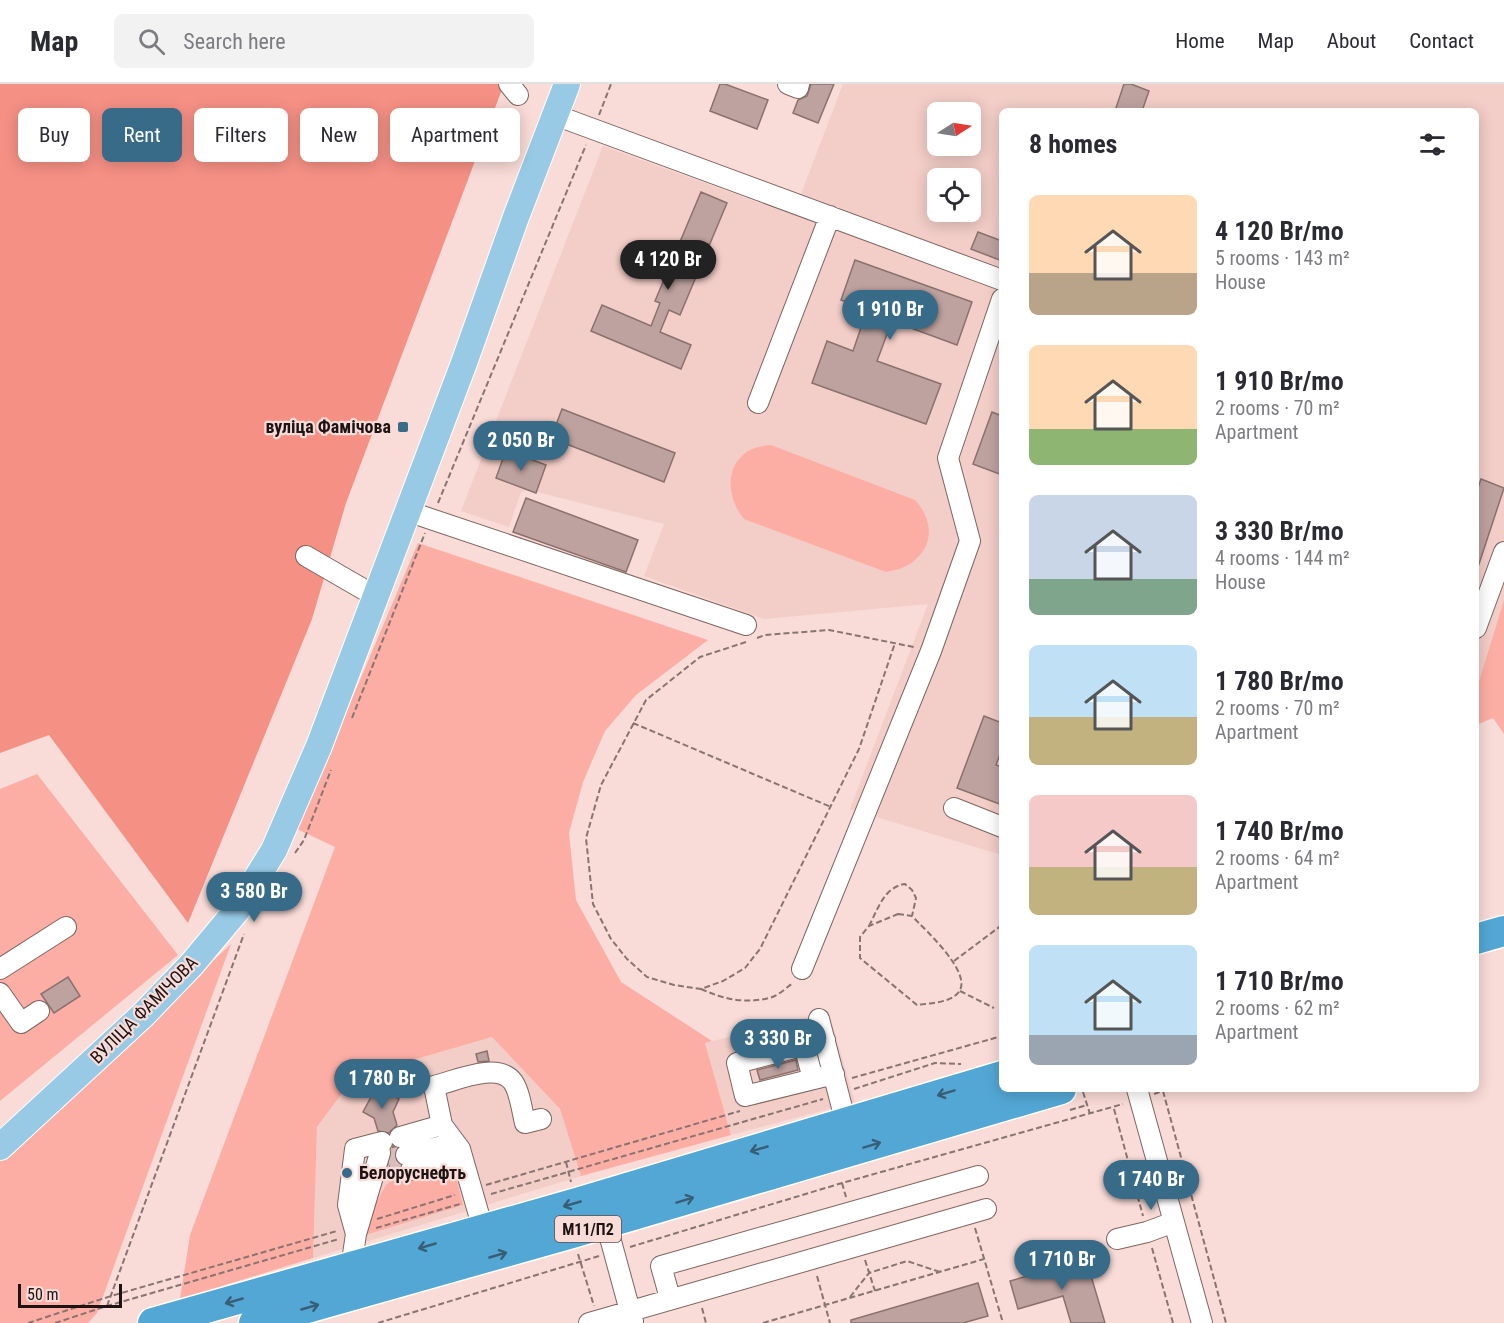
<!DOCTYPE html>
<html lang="en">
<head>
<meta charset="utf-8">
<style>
	:root { --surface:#fff; --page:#f2f2f3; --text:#2b2b33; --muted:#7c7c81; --line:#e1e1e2; --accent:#376b88 }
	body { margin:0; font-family:"Roboto Condensed",sans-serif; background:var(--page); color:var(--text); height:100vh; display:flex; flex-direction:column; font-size:22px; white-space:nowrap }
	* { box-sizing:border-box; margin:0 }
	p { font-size:20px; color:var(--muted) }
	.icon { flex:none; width:33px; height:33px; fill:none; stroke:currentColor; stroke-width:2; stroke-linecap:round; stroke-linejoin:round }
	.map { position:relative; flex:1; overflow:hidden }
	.panel { position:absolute; left:999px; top:24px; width:480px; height:984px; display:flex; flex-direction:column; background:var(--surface); border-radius:9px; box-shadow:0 3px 15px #0003 }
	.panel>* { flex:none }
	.banner { position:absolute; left:18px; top:24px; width:570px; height:54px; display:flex; gap:12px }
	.needle { width:39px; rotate:78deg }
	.buttons { position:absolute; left:927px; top:18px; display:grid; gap:12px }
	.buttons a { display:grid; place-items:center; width:54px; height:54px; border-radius:9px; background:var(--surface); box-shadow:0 3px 15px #0003; font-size:30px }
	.scale { position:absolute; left:18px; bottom:15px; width:104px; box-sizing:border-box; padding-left:6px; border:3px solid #1d1312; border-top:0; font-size:16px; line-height:21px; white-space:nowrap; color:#1d1312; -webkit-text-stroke:4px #f9dbd7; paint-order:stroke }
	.price { position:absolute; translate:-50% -51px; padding:0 14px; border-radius:21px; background:var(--accent); color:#fff; font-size:20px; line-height:39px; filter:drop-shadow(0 2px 3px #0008) }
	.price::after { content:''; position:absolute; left:50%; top:36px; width:18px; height:14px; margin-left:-9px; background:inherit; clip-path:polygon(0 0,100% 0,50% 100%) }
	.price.active { background:#222; color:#fff }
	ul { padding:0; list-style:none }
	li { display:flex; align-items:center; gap:18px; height:150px; padding:0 30px }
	li span { display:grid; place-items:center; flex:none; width:168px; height:120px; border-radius:9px; color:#555 }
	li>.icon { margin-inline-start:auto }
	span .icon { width:72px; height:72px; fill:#fffc; stroke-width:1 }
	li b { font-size:26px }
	h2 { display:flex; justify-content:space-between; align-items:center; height:72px; padding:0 30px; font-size:26px }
	.tag { padding:0 21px; border-radius:9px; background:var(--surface); box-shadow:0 3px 15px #0003; font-size:21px; line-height:54px }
	.tag.active { background:var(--accent); color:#fff }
	header { display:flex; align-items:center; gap:36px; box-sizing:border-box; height:84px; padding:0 30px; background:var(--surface); border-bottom:2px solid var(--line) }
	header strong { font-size:28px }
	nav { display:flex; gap:33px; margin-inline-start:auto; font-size:21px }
	.search { width:420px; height:54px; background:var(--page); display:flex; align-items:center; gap:15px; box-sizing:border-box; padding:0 21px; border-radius:9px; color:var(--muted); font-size:22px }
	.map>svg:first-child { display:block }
	.built { fill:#f3cdc7; fill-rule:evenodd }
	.green { fill:#fdaea4 }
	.forest { fill:#f59085 }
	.building { fill:#bea29f; stroke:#8b716d; stroke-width:1.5 }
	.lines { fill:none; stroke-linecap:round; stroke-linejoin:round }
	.minor-tunnel { stroke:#d8bdb9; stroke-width:20; stroke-dasharray:20 10; stroke-linecap:butt }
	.minor-casing { stroke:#7e6561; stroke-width:22 }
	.major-casing { stroke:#fff; stroke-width:28 }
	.highway-casing { stroke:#fff; stroke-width:33 }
	.path { stroke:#887471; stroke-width:2; stroke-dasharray:6 3; stroke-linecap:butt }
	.minor { stroke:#fff; stroke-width:20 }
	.major { stroke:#98cae6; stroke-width:26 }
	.highway { stroke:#53a7d5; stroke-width:30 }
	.oneway { stroke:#385d74 }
	.poi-dot { fill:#376b88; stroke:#f9dbd7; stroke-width:2 }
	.labels { text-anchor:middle; stroke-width:4.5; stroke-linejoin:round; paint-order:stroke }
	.shield { fill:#f9dbd7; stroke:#5f4f4d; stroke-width:1.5 }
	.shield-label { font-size:16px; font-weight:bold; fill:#1d1312 }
	.poi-label { font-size:18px; font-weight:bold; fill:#1d1312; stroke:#f9dbd7; text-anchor:end }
	.street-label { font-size:18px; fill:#1d1312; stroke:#f9dbd7 }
</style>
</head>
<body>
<header>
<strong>Map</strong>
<div class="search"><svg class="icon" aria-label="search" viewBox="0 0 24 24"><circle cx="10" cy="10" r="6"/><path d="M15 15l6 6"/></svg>Search here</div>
<nav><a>Home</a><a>Map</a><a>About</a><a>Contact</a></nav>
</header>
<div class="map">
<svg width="1504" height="1239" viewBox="0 0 1504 1239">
	<rect width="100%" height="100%" fill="#f9dbd7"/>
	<!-- built -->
	<path class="built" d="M843,0H1504V516L1476,607V27H1002V771L850,725L928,520L764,535L644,492L664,440L529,406L521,408L509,443L461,427L603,62L793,131ZM938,28H970V62H938ZM938,94H970V128H938Z
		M829,928L855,1018L731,1051L705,959Z
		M492,953L560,1025L581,1092L313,1174L317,1043L354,993Z"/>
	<!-- green -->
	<path class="green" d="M771,361L915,416C943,447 926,483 886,488L744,435C728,416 723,383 748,367C755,363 763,362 771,361Z
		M418,459L708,556L636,611L605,647L583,698L569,749L576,816L621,898L712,957L705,959L731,1051L581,1092L560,1025L492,953L354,993L317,1043L313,1174L180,1215L190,1151L335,763L297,745Z
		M1504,516V650L1493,634L1476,641V607Z
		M37,690L178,871L0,1017V705Z
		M231,860L97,1229L88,1239H0V1075Z
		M452,1084L455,1088L463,1121L362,1152L364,1141L386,1101L394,1094L411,1089Z"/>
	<!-- forest -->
	<path class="forest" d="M0,0H504L346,419L312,535L188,839L49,651L0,669Z"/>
	<!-- building -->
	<path class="building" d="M720,0H725L768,16L757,45L710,27Z
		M811,0H834L818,39L793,29L798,16L807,12Z
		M1124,0H1131L1149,7L1142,27H1115Z
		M701,108L727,119L680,231L669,226L660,248L691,261L681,285L591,247L602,221L651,242L660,219L655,217Z
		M978,148L1002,157V177L971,165Z
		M855,176L972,218L957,261L892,237L877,277L941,300L926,340L812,299L827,257L853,267L867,226L841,216Z
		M562,325L675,369L664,398L551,354Z
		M992,328L1002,332V391L973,380Z
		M506,366L546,381L536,409L496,394Z
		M1481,395L1504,404L1478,483H1476V410Z
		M526,414L638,456L626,488L513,448Z
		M984,632L1002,639V665L996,681L1002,683V721L957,704Z
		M68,893L80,912L54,929L41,910Z
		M487,967L489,977L478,978L476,970Z
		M796,976L798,986L760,996L757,986Z
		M377,1002L399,1015L393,1028L397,1041L389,1049L378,1047L374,1034L363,1028Z
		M393,1062L396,1064L394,1073L400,1081L401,1092L394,1094L389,1080Z
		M1086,1175L1105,1239H1071L1063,1212L1018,1225L1010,1197Z
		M978,1199L988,1232L963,1239H851V1236Z"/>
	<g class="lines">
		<!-- minor-tunnel -->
		<path class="minor-tunnel" d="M388,1076L406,1071
			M393,1092L411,1086"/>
		<!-- minor casing -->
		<g class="minor-casing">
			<path id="minor" d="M509,0L518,11
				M788,0L798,4L799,0
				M555,31L1002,196
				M758,319L830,132
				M407,427L746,541
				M306,472L375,512
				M1476,544L1504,468
				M954,724L1002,743
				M0,885L66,843
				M802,885L931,567L970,457L948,374L1002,215
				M0,909L21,939L39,927
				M819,935L846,1039
				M825,956L737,979L745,1012L834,990
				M804,961L813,995
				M1137,1005L1202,1239
				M442,1041L434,1002C455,997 498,977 513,998C520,1008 522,1027 525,1039L541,1035
				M400,1053L442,1041L460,1065L483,1145
				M406,1071L443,1062L460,1065
				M411,1086L448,1076L460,1065
				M606,1139L633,1238
				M356,1150L348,1121L355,1065L382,1058
				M1117,1155L1147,1148L1174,1138
				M351,1184L356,1150L380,1069L379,1059
				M670,1214L661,1182L978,1092
				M589,1239L986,1125"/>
		</g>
		<!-- major casing -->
		<g class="major-casing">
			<path id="major" d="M0,1063L143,931L192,880L237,826L274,766L319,662L464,279L516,133L567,0"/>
		</g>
		<!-- highway casing -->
		<g class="highway-casing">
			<path id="highway" d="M1476,855L1504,847
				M153,1239L577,1119L1002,992
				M254,1239L572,1149L1061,1005"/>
		</g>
		<!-- path -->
		<path class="path" d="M599,31L611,0
			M438,419L586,61
			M757,554L765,551L829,546L914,563
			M746,558L700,573L646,616L601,701L586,754L593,820L611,855L627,875L647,893L674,901L701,905L723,897L745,884L760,865L859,665L895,559
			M352,634L425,449
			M633,639L831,723
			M295,769L304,756L331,686
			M898,830L912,832C924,845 977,892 957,910C948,919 930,919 917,921L860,874V853L869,842Z
			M869,842C878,825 884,803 905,800L912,806L916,814L912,832
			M954,877L1002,841
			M701,905C723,915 745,920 769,914C778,912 786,904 793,899
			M960,907L994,924
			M852,994L1002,952
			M854,1005L935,979L961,980
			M1163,1007L1226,1239
			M1083,1008L1090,1030
			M1154,1010L1168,1005
			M1114,1025L1143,1132
			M1070,1026L1087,1021
			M566,1078L571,1098
			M842,1099L846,1113
			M486,1101L740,1027
			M491,1110L823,1015
			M377,1135L455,1111
			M376,1144L460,1120
			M975,1144L1003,1239
			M630,1163L842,1099L1123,1020
			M1152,1164L1173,1239
			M578,1170L594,1222
			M865,1176L875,1207
			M817,1192L830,1239
			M850,1213L869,1189L907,1177L940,1188
			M107,1222L244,850
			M702,1224L706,1239
			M28,1239L111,1212L337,1147
			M55,1239L107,1222L339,1155
			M378,1239L599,1172
			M763,1239L984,1175"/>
		<!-- minor -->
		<use href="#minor" class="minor"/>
		<!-- major -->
		<use href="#major" class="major"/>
		<!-- highway -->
		<use href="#highway" class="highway"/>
	</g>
	<!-- one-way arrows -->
	<defs><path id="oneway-shaft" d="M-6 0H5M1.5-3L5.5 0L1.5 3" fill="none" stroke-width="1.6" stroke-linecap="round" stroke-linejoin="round" transform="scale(1.5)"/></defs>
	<g class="oneway">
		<use href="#oneway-shaft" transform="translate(946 1009) rotate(163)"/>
		<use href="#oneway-shaft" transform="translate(872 1061) rotate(-17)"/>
		<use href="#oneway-shaft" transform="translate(759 1065) rotate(164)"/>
		<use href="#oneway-shaft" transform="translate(685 1116) rotate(-17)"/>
		<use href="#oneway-shaft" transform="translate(572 1120) rotate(164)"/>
		<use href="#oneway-shaft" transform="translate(427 1162) rotate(164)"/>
		<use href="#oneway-shaft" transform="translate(498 1171) rotate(-16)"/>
		<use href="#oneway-shaft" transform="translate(234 1217) rotate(164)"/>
		<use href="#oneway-shaft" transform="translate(310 1223) rotate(-16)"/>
	</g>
	<!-- markers -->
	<g class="poi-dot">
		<rect x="397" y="337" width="12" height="12" rx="3"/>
		<circle cx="347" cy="1089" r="6"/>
	</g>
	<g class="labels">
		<!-- shield labels -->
		<rect class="shield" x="555" y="1132" width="66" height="26" rx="4.5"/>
		<g class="shield-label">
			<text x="588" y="1151">М11/П2</text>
		</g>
		<!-- poi labels -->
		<g class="poi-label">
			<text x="391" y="349">вуліца Фамічова</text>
			<text x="359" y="1095" text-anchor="start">Белоруснефть</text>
		</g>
		<!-- street labels -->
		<g class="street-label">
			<text transform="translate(144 926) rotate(-45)" y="6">ВУЛІЦА ФАМІЧОВА</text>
		</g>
	</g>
</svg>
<div class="buttons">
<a><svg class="needle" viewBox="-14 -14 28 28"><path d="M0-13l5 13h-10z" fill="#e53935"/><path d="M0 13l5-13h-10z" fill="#7c7c81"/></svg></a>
<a><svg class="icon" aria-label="locate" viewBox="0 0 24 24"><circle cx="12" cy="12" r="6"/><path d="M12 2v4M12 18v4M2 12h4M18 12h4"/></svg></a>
</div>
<div class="scale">50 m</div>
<b class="price active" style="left:668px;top:207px">4 120 Br</b>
<b class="price" style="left:890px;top:257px">1 910 Br</b>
<b class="price" style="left:521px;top:388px">2 050 Br</b>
<b class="price" style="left:254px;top:839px">3 580 Br</b>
<b class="price" style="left:778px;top:986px">3 330 Br</b>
<b class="price" style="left:382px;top:1026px">1 780 Br</b>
<b class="price" style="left:1151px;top:1127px">1 740 Br</b>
<b class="price" style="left:1062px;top:1207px">1 710 Br</b>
<div class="banner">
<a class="tag">Buy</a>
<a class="tag active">Rent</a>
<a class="tag">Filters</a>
<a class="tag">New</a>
<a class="tag">Apartment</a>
</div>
<section class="panel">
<h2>8 homes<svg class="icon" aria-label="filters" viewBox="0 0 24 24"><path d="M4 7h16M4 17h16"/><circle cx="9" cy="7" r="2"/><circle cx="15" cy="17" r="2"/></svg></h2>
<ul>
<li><span style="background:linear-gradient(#ffd9b3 65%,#b9a48a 0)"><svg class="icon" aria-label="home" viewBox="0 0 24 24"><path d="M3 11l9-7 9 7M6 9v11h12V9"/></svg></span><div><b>4 120 Br/mo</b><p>5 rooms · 143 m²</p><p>House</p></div></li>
<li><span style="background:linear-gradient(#ffd9b3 70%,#8fb573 0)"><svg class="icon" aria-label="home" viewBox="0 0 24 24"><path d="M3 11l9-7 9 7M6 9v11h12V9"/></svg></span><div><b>1 910 Br/mo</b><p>2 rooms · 70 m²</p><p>Apartment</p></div></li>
<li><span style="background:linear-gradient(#c9d6e8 70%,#7fa58c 0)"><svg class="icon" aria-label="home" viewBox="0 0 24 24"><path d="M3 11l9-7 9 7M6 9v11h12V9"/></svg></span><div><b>3 330 Br/mo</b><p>4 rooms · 144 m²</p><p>House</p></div></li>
<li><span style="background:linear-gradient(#bfe0f5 60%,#c2b280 0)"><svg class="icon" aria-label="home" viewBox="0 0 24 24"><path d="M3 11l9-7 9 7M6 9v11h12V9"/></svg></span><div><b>1 780 Br/mo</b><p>2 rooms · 70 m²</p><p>Apartment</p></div></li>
<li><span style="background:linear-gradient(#f6c9c9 60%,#c2b280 0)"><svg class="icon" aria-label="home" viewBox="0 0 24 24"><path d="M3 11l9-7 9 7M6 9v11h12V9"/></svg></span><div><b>1 740 Br/mo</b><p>2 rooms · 64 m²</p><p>Apartment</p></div></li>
<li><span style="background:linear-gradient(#bfe0f5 75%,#9aa5b1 0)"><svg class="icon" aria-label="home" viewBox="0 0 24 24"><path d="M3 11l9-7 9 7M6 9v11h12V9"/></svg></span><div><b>1 710 Br/mo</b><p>2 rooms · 62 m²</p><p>Apartment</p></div></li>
</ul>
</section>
</div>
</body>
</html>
